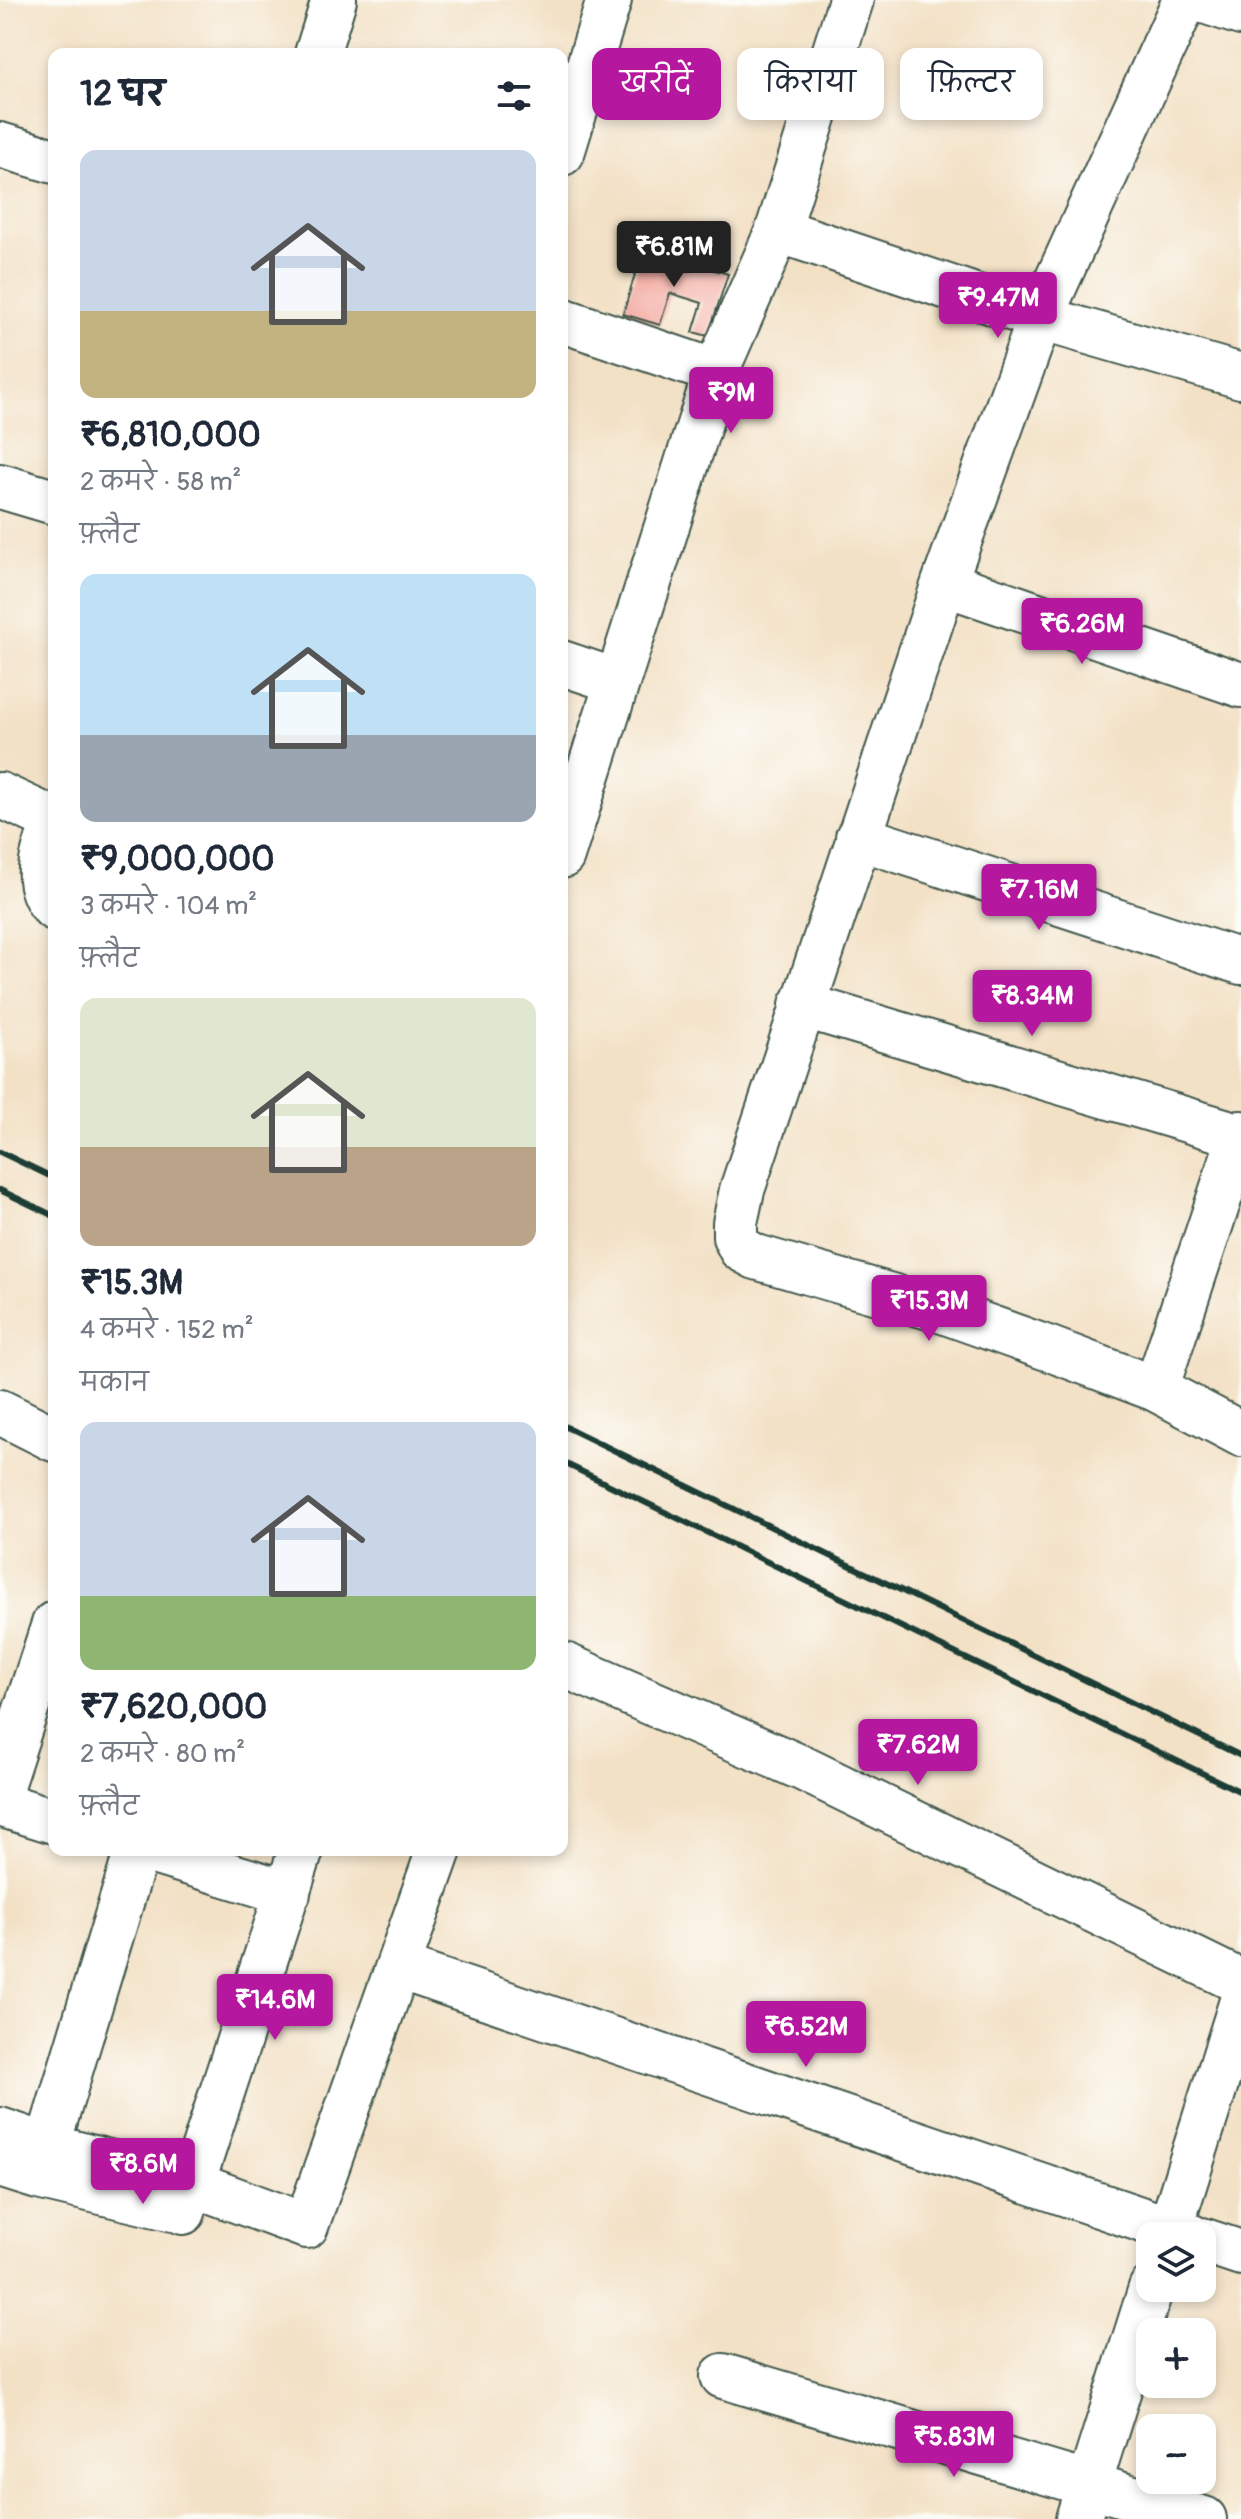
<!DOCTYPE html>
<html lang="hi">
<head>
<meta charset="utf-8">
<style>
	:root { --surface:#fff; --page:#f2f2f3; --text:#1f2937; --muted:#747a83; --accent:#b5179e }
	body { margin:0; font-family:Pangolin,"Playpen Sans Deva",sans-serif; background:var(--page); color:var(--text); height:100vh; display:flex; flex-direction:column; font-size:30px; white-space:nowrap }
	* { box-sizing:border-box; margin:0 }
	p { font-size:26px; color:var(--muted) }
	.icon { flex:none; width:44px; height:44px; fill:none; stroke:currentColor; stroke-width:2; stroke-linecap:round; stroke-linejoin:round }
	.map { position:relative; flex:1; overflow:hidden }
	.details { position:absolute; left:48px; top:48px; width:520px; height:1808px; display:flex; flex-direction:column; background:var(--surface); border-radius:16px; box-shadow:0 4px 12px #0003 }
	.details>* { flex:none }
	.top-card { position:absolute; left:592px; top:48px; width:528px; height:72px; display:flex; gap:16px }
	.buttons { position:absolute; left:1136px; top:2222px; display:grid; gap:16px }
	.buttons a { display:grid; place-items:center; width:80px; height:80px; border-radius:16px; background:var(--surface); box-shadow:0 4px 12px #0003; font-size:40px }
	.price { position:absolute; translate:-50% -68px; padding:0 18px; border-radius:8px; background:var(--accent); color:#fff; font-size:26px; line-height:52px; filter:drop-shadow(0 2px 4px #0008) }
	.price::after { content:''; position:absolute; left:50%; top:48px; width:24px; height:18px; margin-left:-12px; background:inherit; clip-path:polygon(0 0,100% 0,50% 100%) }
	.price.active { background:#222; color:#fff }
	ul { padding:0; list-style:none }
	li { display:grid; align-content:center; gap:16px; height:424px; padding:0 32px }
	li span { display:grid; place-items:center; height:248px; border-radius:16px; color:#555 }
	li>.icon { margin-inline-start:auto }
	span .icon { width:144px; height:144px; fill:#fffc; stroke-width:1 }
	li b { font-size:34px }
	h2 { display:flex; justify-content:space-between; align-items:center; height:96px; padding:0 32px; font-size:34px }
	.chip { padding:0 28px; border-radius:16px; background:var(--surface); box-shadow:0 4px 12px #0003; font-size:28px; line-height:72px }
	.chip.active { background:var(--accent); color:#fff }
	.map>svg:first-child { display:block }
	.building { fill:#f2a39a }
	.lines { fill:none; stroke-linecap:round; stroke-linejoin:round }
	.minor-casing { stroke:#3f564a; stroke-width:48 }
	.tertiary-casing { stroke:#3f564a; stroke-width:48 }
	.minor { stroke:#fff; stroke-width:44 }
	.tertiary { stroke:#fff; stroke-width:44 }
	.rail { stroke:#1f3d34; stroke-width:6 }
</style>
</head>
<body>
<div class="map">
<svg width="1241" height="2519" viewBox="0 0 1241 2519">
	<rect width="100%" height="100%" fill="#fdfcf7"/>
	<filter id="ink" filterUnits="userSpaceOnUse"><feTurbulence type="fractalNoise" baseFrequency=".0125" numOctaves="2"/><feDisplacementMap in="SourceGraphic" scale="16" xChannelSelector="R" yChannelSelector="G"/><feConvolveMatrix kernelMatrix="1 2 1 2 8 2 1 2 1" color-interpolation-filters="sRGB"/></filter>
	<filter id="wash" filterUnits="userSpaceOnUse"><feTurbulence type="fractalNoise" baseFrequency=".006" numOctaves="4" result="noise"/><feDisplacementMap in="SourceGraphic" scale="32" xChannelSelector="R" yChannelSelector="G"/><feGaussianBlur stdDeviation="1.8" result="paint"/><feColorMatrix in="noise" values="0 0 0 0 0 0 0 0 0 0 0 0 0 0 0 0 0 1.4 0 .05"/><feComposite in="paint" operator="in"/></filter>
	<g filter="url(#wash)">
		<rect width="100%" height="100%" fill="#f3e1c6"/>
		<g id="blocks">
			<!-- building -->
			<path class="building" d="M643,248L728,274L708,336L693,332L702,303L670,293L660,325L623,314Z"/>
		</g>
	</g>
	<g filter="url(#ink)">
		<use href="#blocks" fill-opacity="0" stroke="#3f564a" stroke-width="2"/>
		<g class="lines">
			<!-- minor casing -->
			<g class="minor-casing">
				<path id="minor" d="M1185,0L1040,318L944,583L742,1190L735,1223V1237L741,1249L756,1257L943,1311L1050,1349L1156,1389L1241,1434
					M1201,0L1241,13
					M317,54L334,0
					M0,145L54,161
					M562,153L609,0
					M778,230L1040,318L1241,376
					M562,320L716,372
					M0,486L54,502
					M944,583L1241,685
					M562,663L616,681
					M0,795L54,820
					M54,822C44,853 30,881 54,908
					M858,837L1241,962
					M562,856L716,372L778,230L851,0
					M802,1005L1241,1136
					M1156,1389L1241,1133
					M0,1789L54,1624
					M0,1804L54,1821
					M147,1850L288,1893
					M399,1967L1190,2236
					M0,2130L47,2146L193,2184L306,2226
					M0,2165L38,2177L173,2209
					M38,2177L137,1850
					M183,2212L301,1850
					M306,2226L439,1850
					M1168,2236L1241,2004
					M1202,2240L1241,2253
					M723,2376L1204,2519
					M1078,2519L1151,2288"/>
			</g>
			<!-- tertiary casing -->
			<g class="tertiary-casing">
				<path id="tertiary" d="M0,1412L54,1439
					M562,1664L802,1768L1241,1982"/>
			</g>
			<!-- minor -->
			<use href="#minor" class="minor"/>
			<!-- tertiary -->
			<use href="#tertiary" class="tertiary"/>
			<!-- rail -->
			<path class="rail" d="M0,1152L54,1178
				M0,1190L54,1216
				M562,1425L1241,1756
				M562,1462L1241,1792"/>
		</g>
	</g>
</svg>
<div class="buttons">
<a><svg class="icon" aria-label="layers" viewBox="0 0 24 24"><path d="M12 4l9 5-9 5-9-5zM3 14l9 5 9-5"/></svg></a>
<a>+</a>
<a>−</a>
</div>
<b class="price active" style="left:674px;top:289px">₹6.81M</b>
<b class="price" style="left:998px;top:340px">₹9.47M</b>
<b class="price" style="left:731px;top:435px">₹9M</b>
<b class="price" style="left:1082px;top:666px">₹6.26M</b>
<b class="price" style="left:1039px;top:932px">₹7.16M</b>
<b class="price" style="left:1032px;top:1038px">₹8.34M</b>
<b class="price" style="left:929px;top:1343px">₹15.3M</b>
<b class="price" style="left:918px;top:1787px">₹7.62M</b>
<b class="price" style="left:275px;top:2042px">₹14.6M</b>
<b class="price" style="left:806px;top:2069px">₹6.52M</b>
<b class="price" style="left:143px;top:2206px">₹8.6M</b>
<b class="price" style="left:954px;top:2479px">₹5.83M</b>
<div class="top-card">
<a class="chip active">खरीदें</a>
<a class="chip">किराया</a>
<a class="chip">फ़िल्टर</a>
</div>
<section class="details">
<h2>12 घर<svg class="icon" aria-label="filters" viewBox="0 0 24 24"><path d="M4 7h16M4 17h16"/><circle cx="9" cy="7" r="2"/><circle cx="15" cy="17" r="2"/></svg></h2>
<ul>
<li><span style="background:linear-gradient(#c9d6e8 65%,#c2b280 0)"><svg class="icon" aria-label="home" viewBox="0 0 24 24"><path d="M3 11l9-7 9 7M6 9v11h12V9"/></svg></span><div><b>₹6,810,000</b><p>2 कमरे · 58 m²</p><p>फ़्लैट</p></div></li>
<li><span style="background:linear-gradient(#bfe0f5 65%,#9aa5b1 0)"><svg class="icon" aria-label="home" viewBox="0 0 24 24"><path d="M3 11l9-7 9 7M6 9v11h12V9"/></svg></span><div><b>₹9,000,000</b><p>3 कमरे · 104 m²</p><p>फ़्लैट</p></div></li>
<li><span style="background:linear-gradient(#dfe7d0 60%,#b9a48a 0)"><svg class="icon" aria-label="home" viewBox="0 0 24 24"><path d="M3 11l9-7 9 7M6 9v11h12V9"/></svg></span><div><b>₹15.3M</b><p>4 कमरे · 152 m²</p><p>मकान</p></div></li>
<li><span style="background:linear-gradient(#c9d6e8 70%,#8fb573 0)"><svg class="icon" aria-label="home" viewBox="0 0 24 24"><path d="M3 11l9-7 9 7M6 9v11h12V9"/></svg></span><div><b>₹7,620,000</b><p>2 कमरे · 80 m²</p><p>फ़्लैट</p></div></li>
</ul>
</section>
</div>
</body>
</html>
